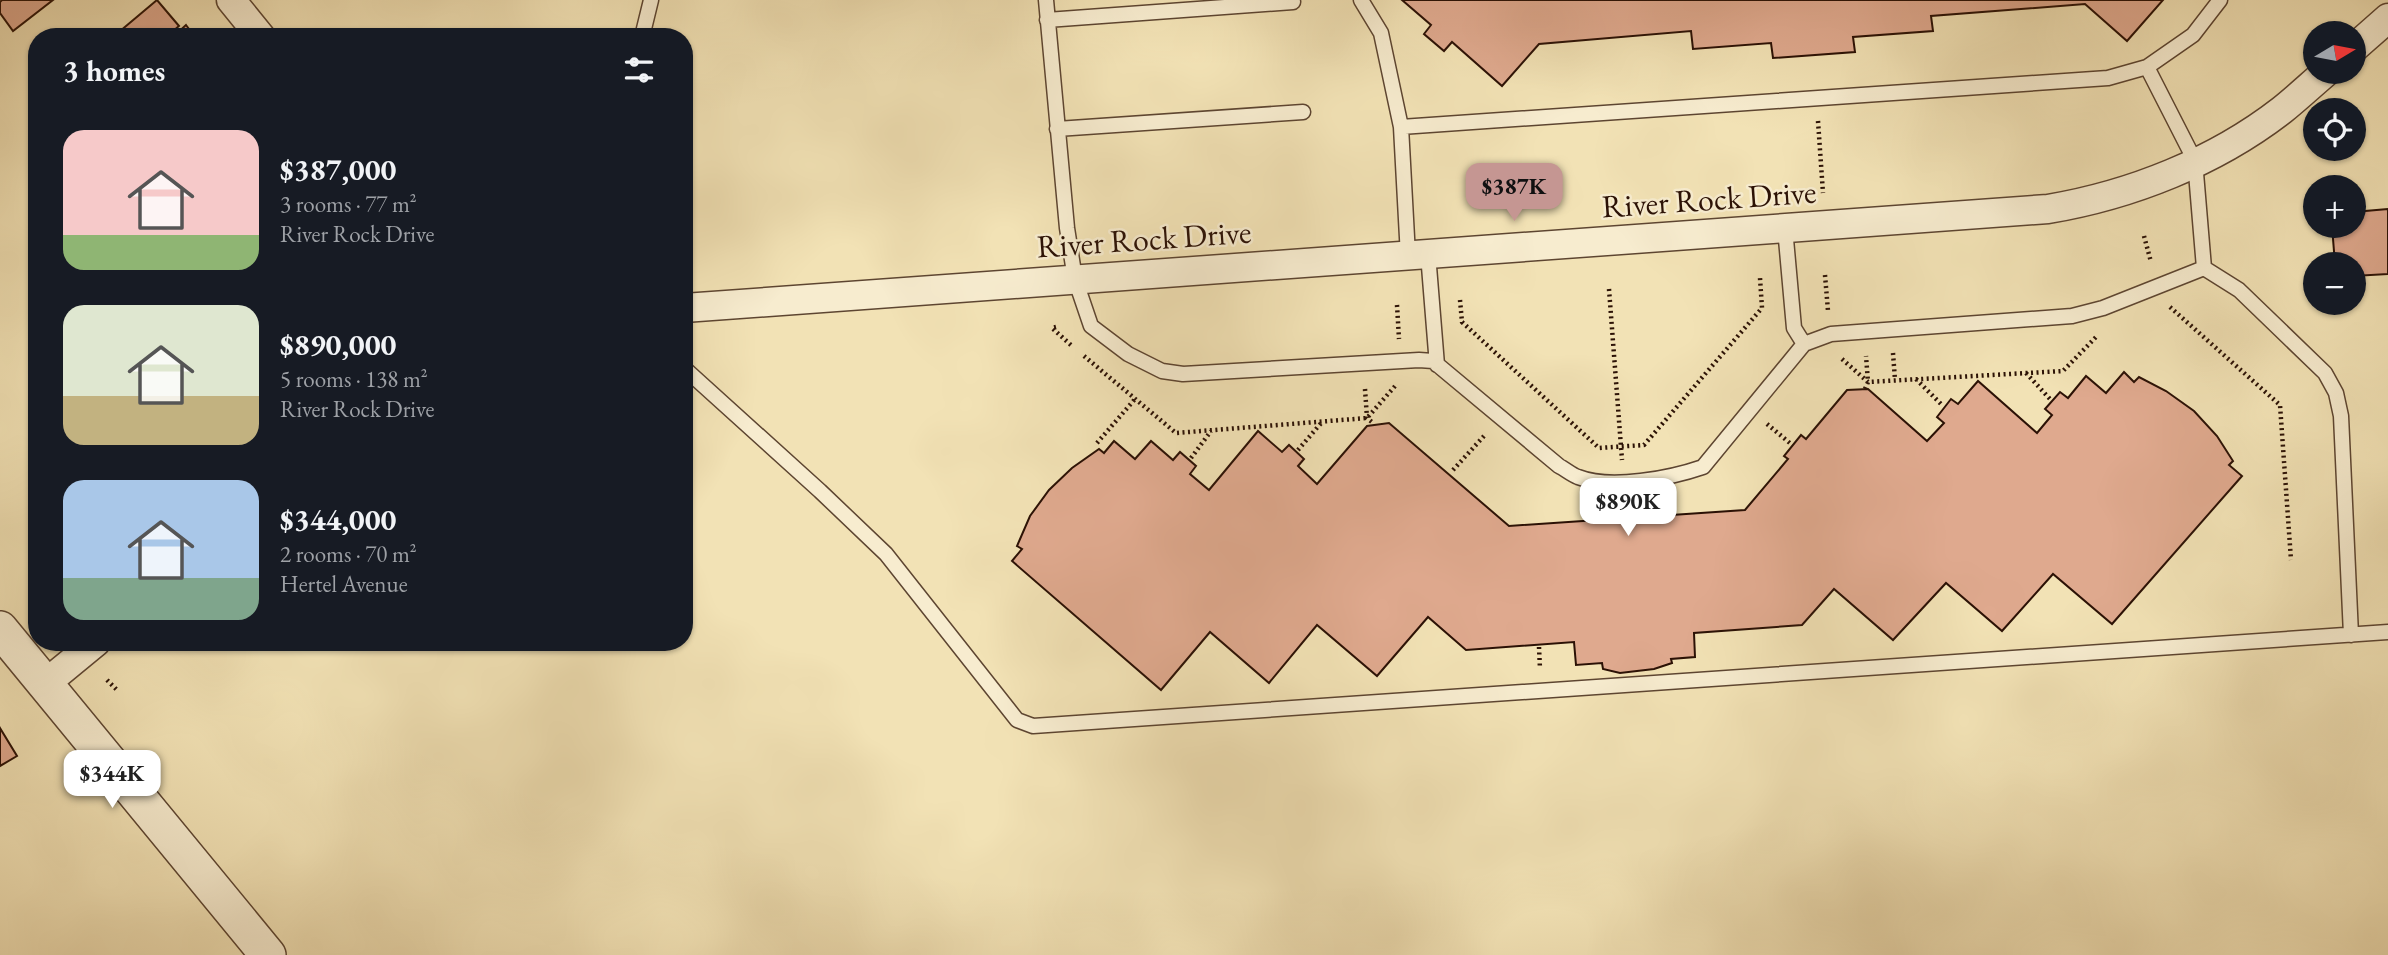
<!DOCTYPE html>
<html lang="en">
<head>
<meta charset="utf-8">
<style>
	:root { --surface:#171b24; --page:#242831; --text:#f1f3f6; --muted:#9ea1a6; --accent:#c59692 }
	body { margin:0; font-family:"EB Garamond",serif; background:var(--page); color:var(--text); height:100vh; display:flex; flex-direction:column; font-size:26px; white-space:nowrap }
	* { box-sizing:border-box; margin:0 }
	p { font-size:23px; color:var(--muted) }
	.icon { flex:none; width:38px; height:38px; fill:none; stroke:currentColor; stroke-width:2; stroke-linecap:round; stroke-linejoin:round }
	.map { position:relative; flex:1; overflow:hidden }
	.sheet { position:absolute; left:28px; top:28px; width:665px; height:623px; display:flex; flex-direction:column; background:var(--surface); border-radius:28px; box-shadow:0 2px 5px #0004 }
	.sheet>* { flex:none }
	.needle { width:46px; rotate:80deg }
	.buttons { position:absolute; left:2303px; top:21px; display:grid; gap:14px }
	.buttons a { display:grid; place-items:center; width:63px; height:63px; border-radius:50%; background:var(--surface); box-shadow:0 2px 5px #0004; font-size:35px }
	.price { position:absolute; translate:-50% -60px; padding:0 16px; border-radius:14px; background:#fff; color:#222; font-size:23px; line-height:46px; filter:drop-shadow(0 2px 4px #0008) }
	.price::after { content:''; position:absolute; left:50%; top:42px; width:21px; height:16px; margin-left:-10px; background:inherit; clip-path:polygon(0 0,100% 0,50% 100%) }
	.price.active { background:var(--accent); color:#111 }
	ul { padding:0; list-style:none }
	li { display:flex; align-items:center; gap:21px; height:175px; padding:0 35px }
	li span { display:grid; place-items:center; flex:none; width:196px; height:140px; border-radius:21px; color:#555 }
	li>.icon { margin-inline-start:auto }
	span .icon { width:84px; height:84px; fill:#fffc; stroke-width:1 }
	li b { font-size:30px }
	h2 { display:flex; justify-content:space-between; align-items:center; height:84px; padding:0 35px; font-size:30px }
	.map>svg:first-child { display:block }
	.building { fill:#dfa98e; stroke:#2b1105; stroke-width:2 }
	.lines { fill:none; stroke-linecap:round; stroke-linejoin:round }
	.service-casing { stroke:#5d4531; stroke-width:17 }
	.minor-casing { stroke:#5d4531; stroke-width:31 }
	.tertiary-casing { stroke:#5d4531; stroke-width:38 }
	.path { stroke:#2b1105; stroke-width:4.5; stroke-dasharray:2 3.5; stroke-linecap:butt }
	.service { stroke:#f7eccf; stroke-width:14 }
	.minor { stroke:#f7eccf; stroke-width:28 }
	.tertiary { stroke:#f7eccf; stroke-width:35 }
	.labels { text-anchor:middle; stroke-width:5; stroke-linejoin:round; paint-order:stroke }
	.street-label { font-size:32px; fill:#2b1105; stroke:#f7eccf }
</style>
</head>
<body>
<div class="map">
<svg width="2388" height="955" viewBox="0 0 2388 955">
	<rect width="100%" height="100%" fill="#f2e2b5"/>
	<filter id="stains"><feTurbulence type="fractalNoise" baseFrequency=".00286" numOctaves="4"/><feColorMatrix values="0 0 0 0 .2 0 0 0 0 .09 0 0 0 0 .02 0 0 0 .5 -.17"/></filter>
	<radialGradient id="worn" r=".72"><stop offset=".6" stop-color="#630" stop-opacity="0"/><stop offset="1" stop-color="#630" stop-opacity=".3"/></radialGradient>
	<!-- building -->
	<path class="building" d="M2,0H53L13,31L0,13V2Z
		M157,0L179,26L166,37H113Z
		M1402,0H2163L2127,41L2085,4L1931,16L1933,31L1853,37L1855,52L1773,58L1771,43L1693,49L1691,31L1539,44L1502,86L1452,42L1444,51L1424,34L1431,25Z
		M186,25L195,37H173Z
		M2388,209V274L2354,276V264H2335L2332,226H2354V212Z
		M2124,372L2134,382L2139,377L2166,391L2194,411L2217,436L2233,461L2229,465L2242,476L2112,624L2053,574L2002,631L1946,583L1893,640L1834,589L1802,625L1694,633L1695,657L1671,659L1672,663L1654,669L1620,673L1603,669L1602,663L1576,665L1574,642L1466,650L1428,617L1377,676L1317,625L1269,683L1210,632L1161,690L1012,561L1022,549L1017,546L1030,516L1049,490L1072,468L1099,449L1104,453L1114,441L1135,459L1151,441L1173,460L1180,452L1196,466L1190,474L1209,490L1258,431L1282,452L1289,445L1304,459L1298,466L1317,484L1367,426L1389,423L1509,526L1745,510L1788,459L1784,456L1801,435L1806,439L1847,390L1868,389L1927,441L1944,423L1937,417L1951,399L1958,404L1978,381L2037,433L2052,415L2045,409L2060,392L2068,398L2086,376L2106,393Z
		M0,728L17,756L0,766Z"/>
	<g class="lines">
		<!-- service casing -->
		<g class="service-casing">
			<path id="service" d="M1046,0L1067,228L1075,279L1091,326L1128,354L1162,371L1183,374L1419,360L1433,361L1559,466C1565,469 1572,475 1578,477C1611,490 1671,478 1703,467L1804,344L1831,334L2072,316L2103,308L2204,268L2239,290L2325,373L2336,393L2341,416L2351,635
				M1361,0L1381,33L1401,127
				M1047,20L1293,2
				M642,37L651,0
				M2147,67L2193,35L2220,0
				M1057,129L1303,112
				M1785,228L1794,328L1804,344
				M1428,254L1437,365
				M1408,256L1401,127L2108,78L2147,67L2195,161L2204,268
				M684,368L820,491L886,554L1017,720L1033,726L2388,632"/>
		</g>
		<!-- minor casing -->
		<g class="minor-casing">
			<path id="minor" d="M231,0L261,37
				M2354,48L2388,18
				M684,308L2048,209C2131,195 2215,162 2282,110C2297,98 2312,84 2326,72
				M45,684L96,642"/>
		</g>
		<!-- tertiary casing -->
		<g class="tertiary-casing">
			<path id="tertiary" d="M0,629L268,955"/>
		</g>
		<!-- path -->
		<path class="path" d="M1818,121L1823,193
			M2144,236L2151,262
			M1825,275L1828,311
			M1609,289L1622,460
			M1460,300L1462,322L1599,448L1644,445L1762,308L1760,278
			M1397,305L1399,339
			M2170,307L2280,405L2291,560
			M1056,327L1052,328L1072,346
			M1893,353L1895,380
			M1084,356L1176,433L1367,418L1396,385
			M1842,359L1868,382L2063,371L2097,336
			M2026,373L2050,399
			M1916,379L1943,406
			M1365,389L1367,418L1373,423
			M1865,389L1868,382L1866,356
			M1767,424L1791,444
			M1097,443L1135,399
			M1298,450L1322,422
			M1191,458L1211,431
			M1453,470L1484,436
			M1539,647L1540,669
			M107,680L117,690"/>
		<!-- service -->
		<use href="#service" class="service"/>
		<!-- minor -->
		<use href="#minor" class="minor"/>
		<!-- tertiary -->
		<use href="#tertiary" class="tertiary"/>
	</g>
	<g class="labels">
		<!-- street labels -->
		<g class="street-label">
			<text transform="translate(1709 199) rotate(-4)" y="11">River Rock Drive</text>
			<text transform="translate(1144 239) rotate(-4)" y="11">River Rock Drive</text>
		</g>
	</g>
	<rect width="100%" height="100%" filter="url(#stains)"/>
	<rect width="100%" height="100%" fill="url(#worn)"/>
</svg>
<div class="buttons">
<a><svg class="needle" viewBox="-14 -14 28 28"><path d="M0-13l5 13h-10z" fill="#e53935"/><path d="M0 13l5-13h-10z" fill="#9ea1a6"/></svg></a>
<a><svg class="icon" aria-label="locate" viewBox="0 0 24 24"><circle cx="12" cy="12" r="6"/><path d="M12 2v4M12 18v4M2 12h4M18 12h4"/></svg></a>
<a>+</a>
<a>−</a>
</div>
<b class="price active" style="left:1514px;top:223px">$387K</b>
<b class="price" style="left:1628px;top:538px">$890K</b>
<b class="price" style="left:112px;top:810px">$344K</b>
<section class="sheet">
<h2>3 homes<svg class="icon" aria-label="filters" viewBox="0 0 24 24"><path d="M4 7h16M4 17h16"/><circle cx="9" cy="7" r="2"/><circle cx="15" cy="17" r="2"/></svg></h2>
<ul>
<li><span style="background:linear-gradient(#f6c9c9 75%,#8fb573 0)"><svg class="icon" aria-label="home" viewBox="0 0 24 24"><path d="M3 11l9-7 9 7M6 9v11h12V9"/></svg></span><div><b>$387,000</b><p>3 rooms · 77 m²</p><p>River Rock Drive</p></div></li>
<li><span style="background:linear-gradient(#dfe7d0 65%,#c2b280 0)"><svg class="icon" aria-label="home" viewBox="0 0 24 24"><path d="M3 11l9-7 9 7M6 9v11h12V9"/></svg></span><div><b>$890,000</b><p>5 rooms · 138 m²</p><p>River Rock Drive</p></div></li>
<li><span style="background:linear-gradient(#a9c7e8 70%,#7fa58c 0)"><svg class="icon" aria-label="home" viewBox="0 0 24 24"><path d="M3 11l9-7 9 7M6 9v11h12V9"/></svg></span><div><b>$344,000</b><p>2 rooms · 70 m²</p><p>Hertel Avenue</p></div></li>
</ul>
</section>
</div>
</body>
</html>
